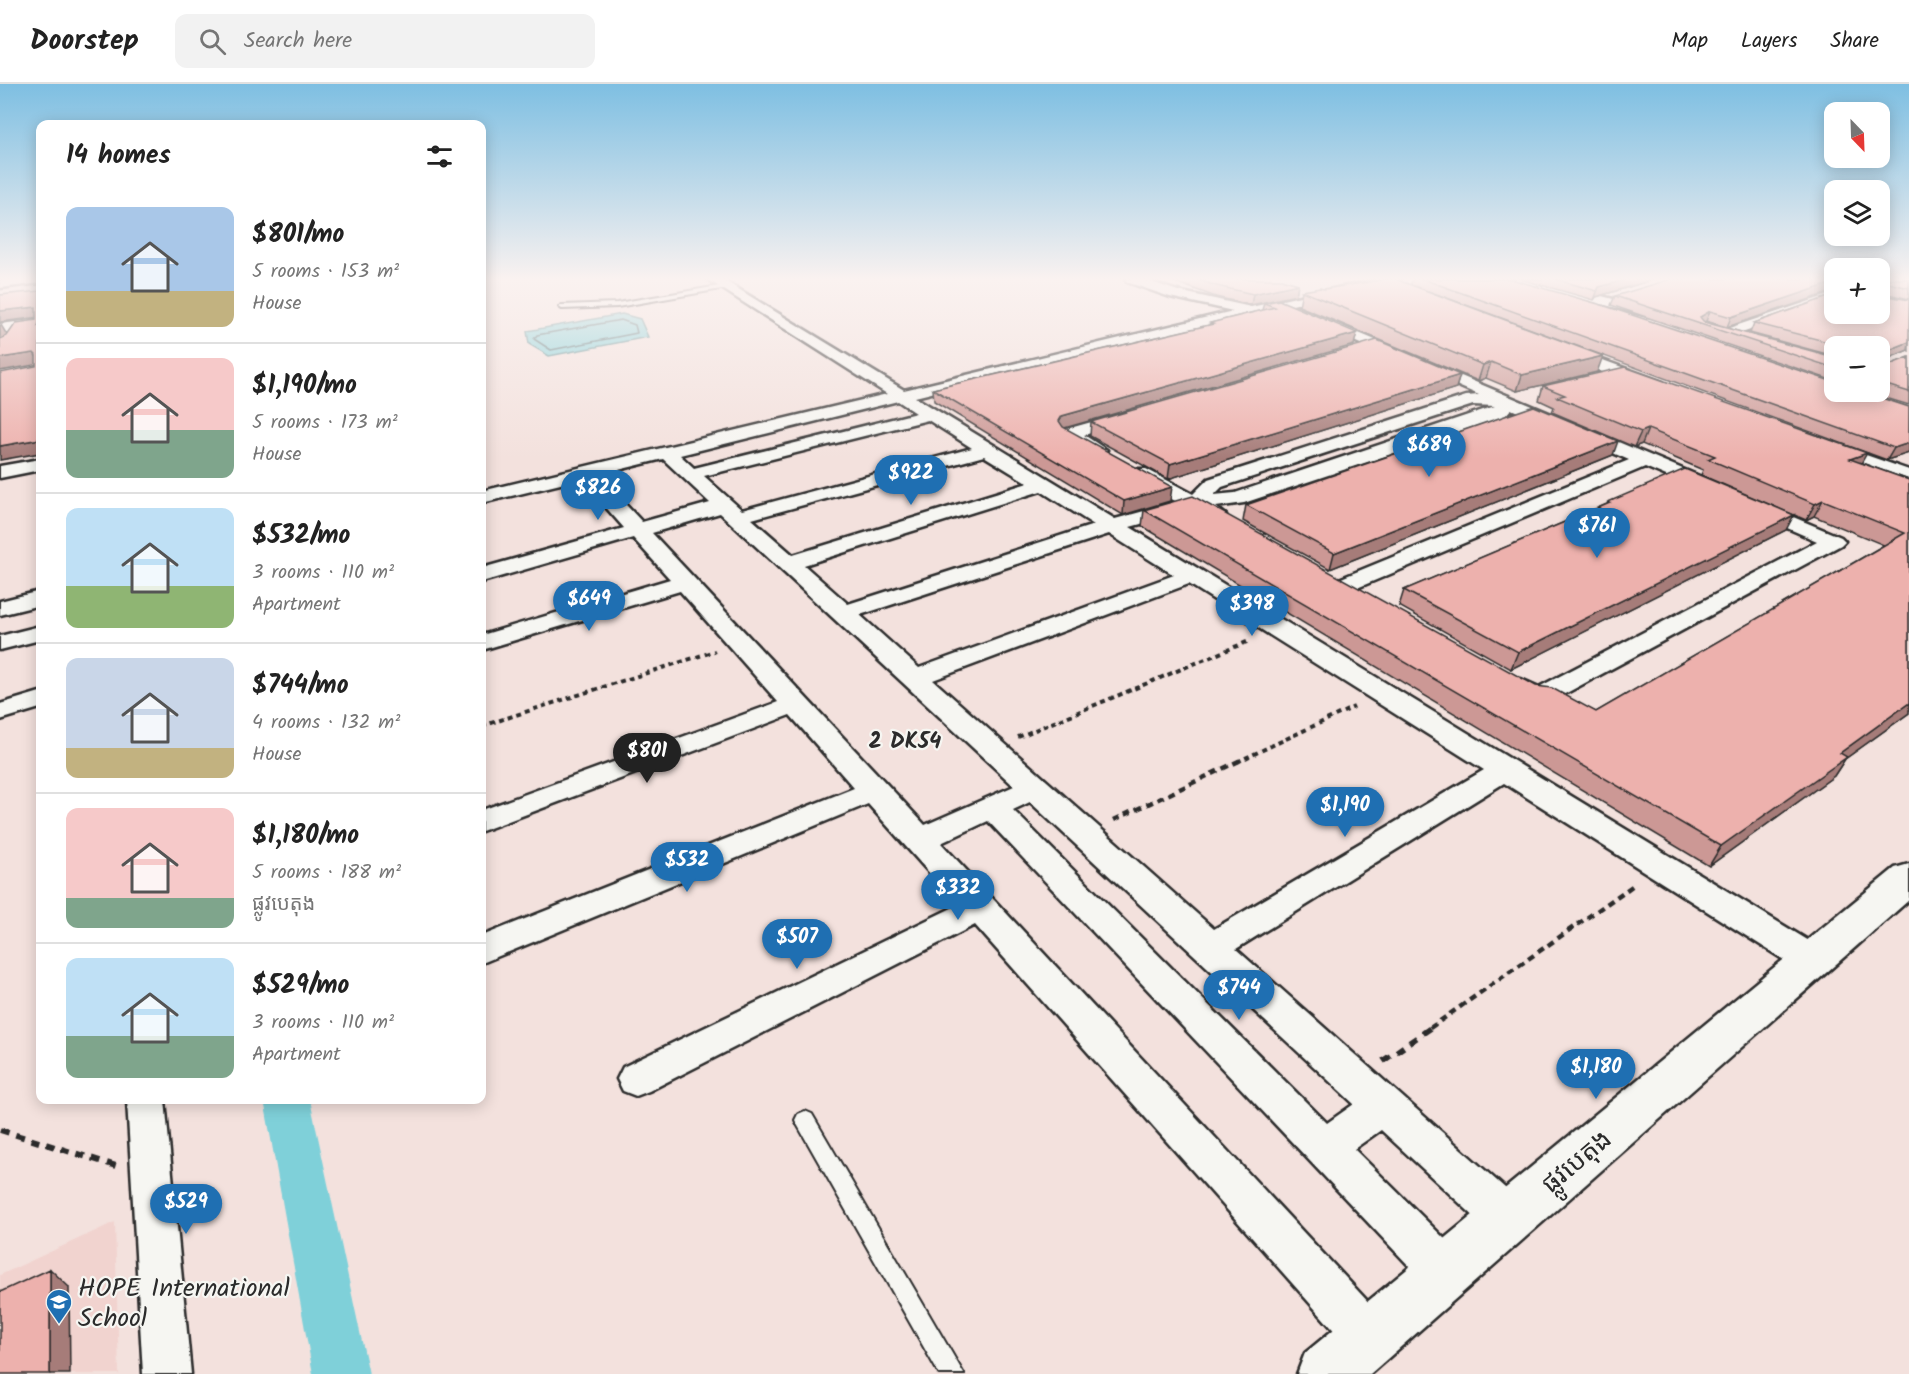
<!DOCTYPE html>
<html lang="en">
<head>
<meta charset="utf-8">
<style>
	:root { --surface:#fff; --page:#f2f2f2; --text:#222; --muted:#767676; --line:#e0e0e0; --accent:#1f6fb2 }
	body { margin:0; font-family:Kalam,"Noto Sans Khmer",sans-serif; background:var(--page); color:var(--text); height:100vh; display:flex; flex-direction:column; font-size:22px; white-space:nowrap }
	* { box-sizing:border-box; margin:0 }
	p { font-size:20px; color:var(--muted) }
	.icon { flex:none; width:33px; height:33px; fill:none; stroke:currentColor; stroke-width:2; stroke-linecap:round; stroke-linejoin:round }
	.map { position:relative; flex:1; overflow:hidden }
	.details { position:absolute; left:36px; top:36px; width:450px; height:984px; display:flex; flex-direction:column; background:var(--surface); border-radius:12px; box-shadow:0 3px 15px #0003 }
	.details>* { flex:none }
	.needle { width:39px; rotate:157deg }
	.tools { position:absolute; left:1824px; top:18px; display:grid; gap:12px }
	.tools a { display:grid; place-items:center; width:66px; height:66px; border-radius:12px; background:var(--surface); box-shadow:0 3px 15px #0003; font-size:30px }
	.price { position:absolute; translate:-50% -51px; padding:0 14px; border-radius:21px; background:var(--accent); color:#fff; font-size:20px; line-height:39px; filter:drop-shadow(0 2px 3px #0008) }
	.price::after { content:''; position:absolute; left:50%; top:36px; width:18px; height:14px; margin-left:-9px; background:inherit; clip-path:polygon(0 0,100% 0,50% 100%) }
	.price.selected { background:#222; color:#fff }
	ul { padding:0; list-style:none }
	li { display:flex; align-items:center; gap:18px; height:150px; padding:0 30px }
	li+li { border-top:2px solid var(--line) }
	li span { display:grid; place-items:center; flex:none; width:168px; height:120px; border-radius:12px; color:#555 }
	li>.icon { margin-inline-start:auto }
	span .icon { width:72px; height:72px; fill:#fffc; stroke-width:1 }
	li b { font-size:26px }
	h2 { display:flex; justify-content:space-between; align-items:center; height:72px; padding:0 30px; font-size:26px }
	header { display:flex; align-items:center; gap:36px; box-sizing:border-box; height:84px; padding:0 30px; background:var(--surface); border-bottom:2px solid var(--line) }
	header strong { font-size:28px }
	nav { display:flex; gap:33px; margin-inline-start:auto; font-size:21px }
	.search { width:420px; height:54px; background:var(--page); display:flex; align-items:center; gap:15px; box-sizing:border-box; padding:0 21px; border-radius:12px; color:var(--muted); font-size:22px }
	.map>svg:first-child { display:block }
	.built { fill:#f1d3cf }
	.water { fill:#7fd0d9; stroke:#5d8e93; stroke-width:1.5 }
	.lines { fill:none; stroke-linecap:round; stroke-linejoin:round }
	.shore { stroke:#4d6d71; stroke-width:1.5 }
	.canal { fill:#7fd0d9; fill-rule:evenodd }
	.service-casing { stroke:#2b2b2b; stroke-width:4 }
	.minor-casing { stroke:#2b2b2b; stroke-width:5 }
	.secondary-casing { stroke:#2b2b2b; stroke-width:5 }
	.path-far2 { stroke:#2b2b2b; stroke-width:4; stroke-dasharray:5 4; stroke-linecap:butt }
	.path-far1 { stroke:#2b2b2b; stroke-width:4.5; stroke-dasharray:7 5; stroke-linecap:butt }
	.path { stroke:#2b2b2b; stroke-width:6; stroke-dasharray:9 7; stroke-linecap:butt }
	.service { fill:#f6f6f2; fill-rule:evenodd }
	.minor { fill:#f6f6f2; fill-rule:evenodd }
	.secondary { fill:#f6f6f2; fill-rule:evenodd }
	.wall { fill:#cc9895; stroke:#2b2b2b; stroke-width:1.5 }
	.shaded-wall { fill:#a67c79; stroke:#2b2b2b; stroke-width:1.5 }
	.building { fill:#edb1ad; stroke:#2b2b2b; stroke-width:1.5 }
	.labels { text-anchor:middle; stroke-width:4.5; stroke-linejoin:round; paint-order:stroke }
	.neighbourhood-label { font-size:22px; font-weight:bold; fill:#2b2b2b; stroke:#f6f6f2 }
	.near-street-label { font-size:26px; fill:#2b2b2b; stroke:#f6f6f2 }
	.near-poi-label { font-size:26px; fill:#2b2b2b; stroke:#f6f6f2; text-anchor:start }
</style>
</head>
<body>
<header>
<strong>Doorstep</strong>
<div class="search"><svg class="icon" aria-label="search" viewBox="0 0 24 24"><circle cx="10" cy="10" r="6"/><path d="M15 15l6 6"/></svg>Search here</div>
<nav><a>Map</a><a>Layers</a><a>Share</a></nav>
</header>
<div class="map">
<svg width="1909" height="1290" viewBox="0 0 1909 1290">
	<rect width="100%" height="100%" fill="#f3e1dd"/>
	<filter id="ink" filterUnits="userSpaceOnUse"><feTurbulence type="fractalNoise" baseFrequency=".0167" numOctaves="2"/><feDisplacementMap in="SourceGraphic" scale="12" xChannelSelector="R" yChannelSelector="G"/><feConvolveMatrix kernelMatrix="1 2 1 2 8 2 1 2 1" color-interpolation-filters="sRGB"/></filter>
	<g filter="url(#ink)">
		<!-- built -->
		<path class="built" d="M115,1138L119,1290H0V1191Z"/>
		<!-- water -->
		<path class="water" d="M622,230L640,235L648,253L549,272L529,260L527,247Z"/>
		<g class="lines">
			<!-- shore -->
			<path class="shore" d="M621,236L635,241L637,249L551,266L534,255L537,251Z"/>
			<!-- canal -->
			<path class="canal" d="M264,1016H310L369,1290H313Z"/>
			<!-- service casing -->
			<g class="service-casing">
				<path id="service" d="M725,201L727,204L617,223L562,225L559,223L562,221L617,219Z
					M805,1027L812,1030L964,1290H939L798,1042L795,1036L798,1030Z"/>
			</g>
			<!-- minor casing -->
			<g class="minor-casing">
				<path id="minor" d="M11,195H40V199L0,204V196Z
					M707,195H722L904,306L1233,227L1170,213L1127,198L1125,195H1143L1178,207L1251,223L1378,195H1401L1395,199L1292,221L1716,399L1719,403L1716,407H1702L1645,383L1350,507L1342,509L1334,507L1331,502L1334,497L1629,376L1511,325L1505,332L1244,419L1216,423L1226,431L1223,435H1209L1192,426L1130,443L1824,866L1829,876L1824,886L1812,889L1800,886L1504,699L1236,865L1523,1120L1529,1135L1523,1150L1508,1156L1493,1150L1381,1046L1354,1065L1462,1172L1468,1188L1462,1204L1446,1210L1430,1204L988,737L941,759L1386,1237L1393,1253L1386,1269L1370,1276L1354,1269L975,841L649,1007L636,1012L623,1007L617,995L623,983L958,821L868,720L482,879V852L854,704L790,631L482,747V726L778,618L680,507L482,566V551L670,495L633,454L482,498V484L624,444L581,395L482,419V407L887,310ZM1277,224L1479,311L1466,312L1208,395L1193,410L1146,385H1132L1130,389L1132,393L1177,418L1115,435L915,313ZM898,317L916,329L694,384L680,371ZM1473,321L1495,322L1235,409L1214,411L1222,403ZM928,336L972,364L742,426L704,392ZM984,372L1028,399L793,471L752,435ZM663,375L710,419L642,438L598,391ZM1041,407L1094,441L848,520L804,481ZM720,429L1014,702L925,741L652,449ZM1109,450L1174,491L919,584L860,531ZM1189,500L1484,686L1214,845L933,596ZM1030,718L1354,1020L1327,1039L1013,726Z
					M1514,195H1534L1653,225L1655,228L1648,232L1516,198Z
					M1834,209V217L1733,252H1723L1721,249L1723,246Z
					M1127,328L1133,329L1136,333L1133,337L1084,351L1107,366L1104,370H1092L1060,350L1063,346Z
					M40,375V386L0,394V382Z
					M1755,417L1841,453L1845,457L1841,461L1548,619C1534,622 1517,615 1508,603L1512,598L1521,595L1539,603L1817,457L1748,427L1745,423L1748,419Z
					M40,507V521L0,531V517Z
					M40,542V556L0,566V552Z
					M40,608V624L0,636V620Z
					M127,1016H165L191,1290H143Z"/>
			</g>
			<!-- secondary casing -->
			<g class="secondary-casing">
				<path id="secondary" d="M40,235V245L0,250V240Z
					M1559,260L1663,298L1666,302L1663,306H1649L1553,269L1550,265L1553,261Z
					M1820,355L1909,386V401L1812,367L1809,362L1812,357Z
					M1909,780V816L1370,1290H1297L1305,1269L1895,784Z"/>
			</g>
			<!-- path-far2 -->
			<path class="path-far2" d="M482,642L715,567
				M1018,653L1249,557
				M1237,678L1354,623"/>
			<!-- path-far1 -->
			<path class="path-far1" d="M1114,736L1241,676
				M1430,944L1635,800"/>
			<!-- path -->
			<path class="path" d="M1383,977L1432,943
				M0,1046L116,1082"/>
			<!-- service -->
			<use href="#service" class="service"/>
			<!-- minor -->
			<use href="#minor" class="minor"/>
			<!-- secondary -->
			<use href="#secondary" class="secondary"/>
		</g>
		<!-- wall -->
		<path class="wall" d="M1173,195H1281L1298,200L1296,211L1251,221L1216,213L1172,197Z
			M1412,195H1511L1909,323V369L1887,376L1428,207L1597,288L1517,307L1486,294L1478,297L1299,222L1302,207L1324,205L1411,201Z
			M1520,195H1655L1596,213L1594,216Z
			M1821,195H1834V198Z
			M1880,195H1909V215L1884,209V211L1909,216V267L1908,266L1884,276L1883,280L1887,282L1909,273V321L1866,308H1880V262H1834V272L1750,249L1754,239Z
			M1832,199L1828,209L1727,243L1706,237L1704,238L1834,273V297L1611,221L1615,212Z
			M1279,216L1354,261L1064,344L1170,417L1123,431L934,317L933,305L1210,241V239L1262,226L1264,219Z
			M1460,291L1456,304L1168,395L1090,352L1091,338Z
			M1543,302L1862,379L1909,396V629L1845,675L1834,692L1709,782L1142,442L1144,426L1536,602L1596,628L1884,461L1814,432L1806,436L1701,391L1703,386L1642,360L1634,363L1552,328L1554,323L1539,316Z
			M1613,371L1330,485L1243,437L1246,421Z
			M1608,418L1786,446L1511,585L1399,522L1404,506L1607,420Z"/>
		<!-- shaded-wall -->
		<path class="shaded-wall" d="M1628,195H1655L1596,213L1594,216L1599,203Z
			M1832,199L1828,209L1727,243L1731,233Z
			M1298,200L1296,211L1251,221L1253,210Z
			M36,223L40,233L0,238V227Z
			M1710,227L1706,237L1700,240V233Z
			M1,241L7,251L0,259V242Z
			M1357,249L1354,261L1061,345L1059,337L1062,332Z
			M1909,258L1908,266L1880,278L1884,268Z
			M34,269L40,280L0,287V274Z
			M1603,272L1597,288L1517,307L1522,291Z
			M1491,278L1486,294L1478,297L1483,281Z
			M1460,291L1456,304L1168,395L1170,380Z
			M1648,345L1642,360L1634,363L1641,348Z
			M40,355V369L0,376V362Z
			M1618,357L1613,371L1330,485L1334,469Z
			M1909,359V369L1887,376L1894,364Z
			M1867,369L1858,385L1850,375Z
			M1172,403L1170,417L1123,431L1124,417Z
			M1823,416L1814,432L1806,436L1815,420Z
			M1794,431L1786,446L1511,585L1518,568Z
			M1909,619V629L1845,675L1834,692L1709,782L1721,762L1840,669Z
			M50,1185L69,1203L70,1290H50Z"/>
		<!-- building -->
		<path class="building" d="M1196,195H1281L1298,200L1253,210L1217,202Z
			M1387,195H1395L1603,272L1522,291L1491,278L1483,281L1302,207L1320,204L1324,205Z
			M1423,195H1511L1602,221L1834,298V308H1863L1909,323V359L1894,364Z
			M1555,195H1628L1599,203L1597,207Z
			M1671,195H1813L1832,199L1731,233L1710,227L1700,233L1704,238L1834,273V284L1615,212Z
			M1880,195H1909V204L1885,198L1882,201L1884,211L1909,216V258L1884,268L1883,280L1887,282L1909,273V308L1880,299V262H1840V261L1754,239L1834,211V230H1880Z
			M40,207V237L38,242L40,241V355L0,362V289L36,282V271L34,269L0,274V255L7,252L16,239L36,236V223L0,227V211Z
			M1279,216L1357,249L1062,332L1059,337L1063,343L1172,403L1124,417L933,305L1213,240L1210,239L1275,223L1264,219Z
			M1377,256L1460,291L1170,380L1091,338Z
			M1625,283L1867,369L1850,375L1909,396V619L1840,669L1847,673L1721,762L1144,426L1193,412L1536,602L1552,604L1596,628L1905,449L1823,416L1815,420L1708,375L1715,372L1648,345L1641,348L1557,313L1565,311L1543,302Z
			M1534,322L1618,357L1334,469L1246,421Z
			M1685,385L1794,431L1518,568L1404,506L1610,419L1608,418Z
			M50,1185V1290H0V1208Z"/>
	</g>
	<!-- sky -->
	<linearGradient id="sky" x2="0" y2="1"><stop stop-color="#7ebfe2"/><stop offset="0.52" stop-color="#faf2f0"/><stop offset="1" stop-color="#faf2f0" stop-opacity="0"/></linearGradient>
	<rect width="1909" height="375" fill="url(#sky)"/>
	<!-- icons -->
	<defs>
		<g id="school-pin" transform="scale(1.35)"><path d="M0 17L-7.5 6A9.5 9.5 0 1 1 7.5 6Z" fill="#1f6fb2" stroke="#f6f6f2"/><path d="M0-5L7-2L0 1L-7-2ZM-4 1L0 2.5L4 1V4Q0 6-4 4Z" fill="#fff"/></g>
	</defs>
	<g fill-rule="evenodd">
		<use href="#school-pin" x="59" y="1218"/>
	</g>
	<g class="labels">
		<!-- neighbourhood labels -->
		<g class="neighbourhood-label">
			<text x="905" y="664">2 DK54</text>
		</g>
		<!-- near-street labels -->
		<g class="near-street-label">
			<text transform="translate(1576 1077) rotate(-40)" y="9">ផ្លូវបេតុង</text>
		</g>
		<!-- near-poi labels -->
		<g class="near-poi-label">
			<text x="78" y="1212">HOPE International<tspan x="78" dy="30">School</tspan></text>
		</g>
	</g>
</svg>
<div class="tools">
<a><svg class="needle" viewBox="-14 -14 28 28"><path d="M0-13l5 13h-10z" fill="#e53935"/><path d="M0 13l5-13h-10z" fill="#767676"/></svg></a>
<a><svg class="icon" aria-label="layers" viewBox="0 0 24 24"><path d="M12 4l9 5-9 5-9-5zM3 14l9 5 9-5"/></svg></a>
<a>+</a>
<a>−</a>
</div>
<b class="price" style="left:1429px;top:394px">$689</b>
<b class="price" style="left:911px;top:422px">$922</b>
<b class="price" style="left:598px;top:437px">$826</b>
<b class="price" style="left:1597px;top:475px">$761</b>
<b class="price" style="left:589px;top:548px">$649</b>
<b class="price" style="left:1252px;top:553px">$398</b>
<b class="price selected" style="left:647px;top:700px">$801</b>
<b class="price" style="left:1345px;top:754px">$1,190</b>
<b class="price" style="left:687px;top:809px">$532</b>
<b class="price" style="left:958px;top:837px">$332</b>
<b class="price" style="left:797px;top:886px">$507</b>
<b class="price" style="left:1239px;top:937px">$744</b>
<b class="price" style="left:1596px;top:1016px">$1,180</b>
<b class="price" style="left:186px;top:1151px">$529</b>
<section class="details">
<h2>14 homes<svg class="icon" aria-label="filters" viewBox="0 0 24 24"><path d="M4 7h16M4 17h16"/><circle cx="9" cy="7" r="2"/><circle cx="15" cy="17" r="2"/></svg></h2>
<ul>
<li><span style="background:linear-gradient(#a9c7e8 70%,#c2b280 0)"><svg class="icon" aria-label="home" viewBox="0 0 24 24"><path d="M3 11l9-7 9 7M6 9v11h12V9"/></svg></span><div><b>$801/mo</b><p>5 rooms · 153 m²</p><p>House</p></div></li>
<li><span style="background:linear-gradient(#f6c9c9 60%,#7fa58c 0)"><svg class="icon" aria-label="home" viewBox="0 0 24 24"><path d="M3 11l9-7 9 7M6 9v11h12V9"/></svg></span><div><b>$1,190/mo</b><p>5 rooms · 173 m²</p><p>House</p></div></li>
<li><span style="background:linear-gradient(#bfe0f5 65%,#8fb573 0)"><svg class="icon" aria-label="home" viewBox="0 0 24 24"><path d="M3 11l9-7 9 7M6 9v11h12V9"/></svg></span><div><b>$532/mo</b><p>3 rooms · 110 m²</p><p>Apartment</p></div></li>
<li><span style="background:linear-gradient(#c9d6e8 75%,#c2b280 0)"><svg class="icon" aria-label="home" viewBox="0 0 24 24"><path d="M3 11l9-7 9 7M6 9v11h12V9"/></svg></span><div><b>$744/mo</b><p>4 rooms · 132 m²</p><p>House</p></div></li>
<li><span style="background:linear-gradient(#f6c9c9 75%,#7fa58c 0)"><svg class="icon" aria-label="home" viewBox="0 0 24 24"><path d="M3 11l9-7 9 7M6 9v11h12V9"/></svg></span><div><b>$1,180/mo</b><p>5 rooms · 188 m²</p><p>ផ្លូវបេតុង</p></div></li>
<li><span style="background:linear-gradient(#bfe0f5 65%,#7fa58c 0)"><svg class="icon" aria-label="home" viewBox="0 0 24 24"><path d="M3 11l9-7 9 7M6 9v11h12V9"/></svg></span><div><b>$529/mo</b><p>3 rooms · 110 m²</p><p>Apartment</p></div></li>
</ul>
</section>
</div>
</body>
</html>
